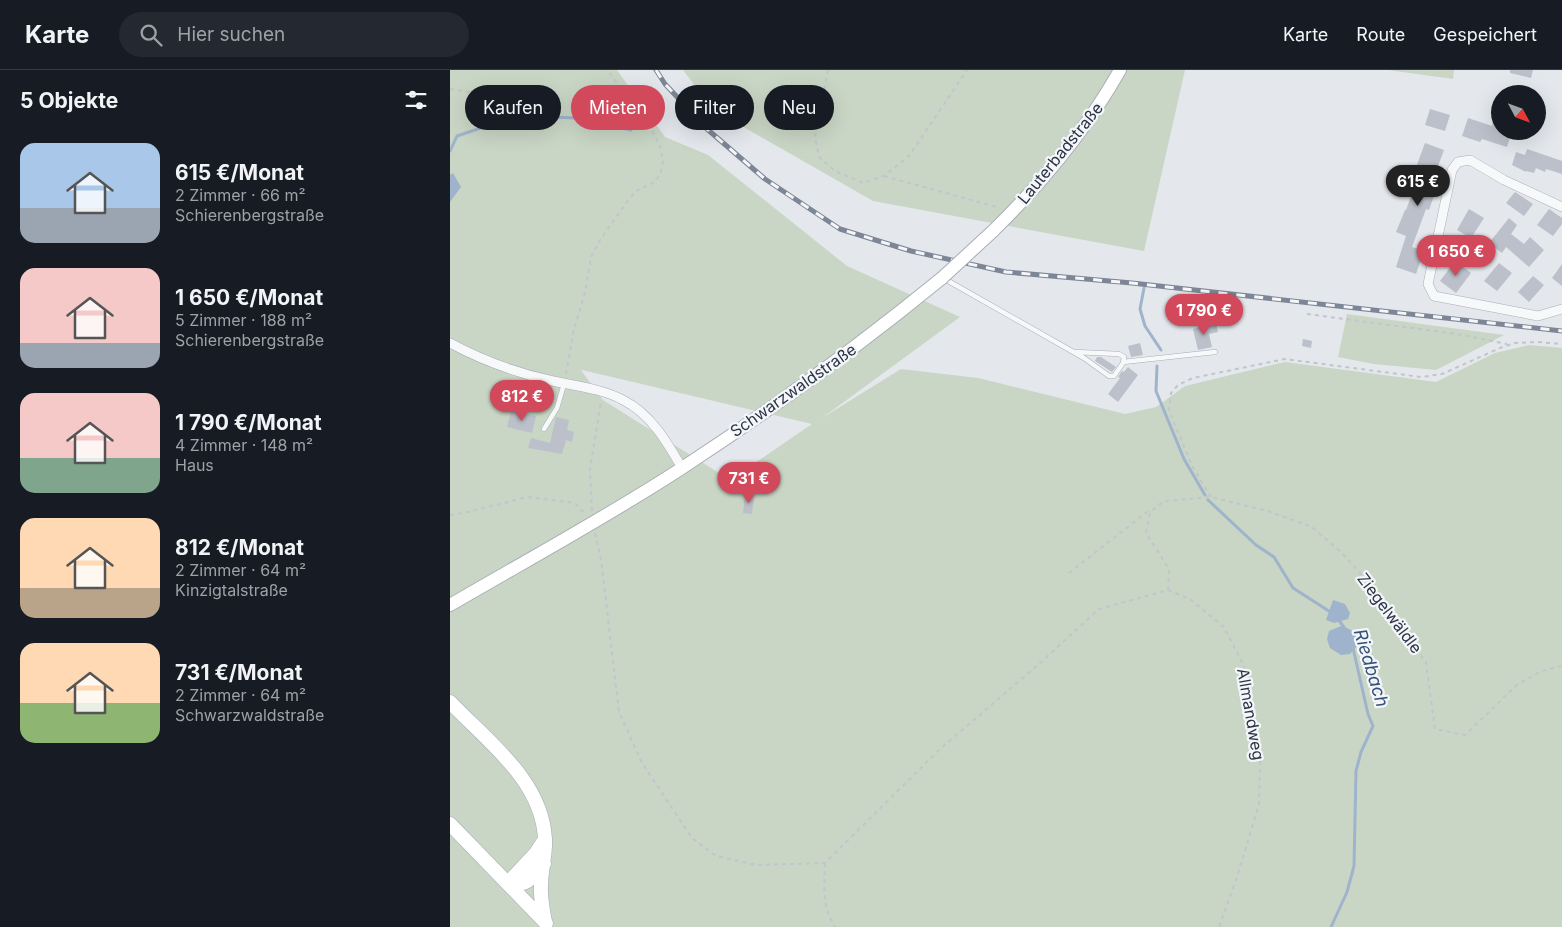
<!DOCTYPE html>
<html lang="de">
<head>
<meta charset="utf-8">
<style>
	:root { --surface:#171b24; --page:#242831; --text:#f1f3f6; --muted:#9ea1a6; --line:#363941; --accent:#d1495b }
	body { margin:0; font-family:Inter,sans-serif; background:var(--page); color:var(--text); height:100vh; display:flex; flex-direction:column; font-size:19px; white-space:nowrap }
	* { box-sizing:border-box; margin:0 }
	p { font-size:16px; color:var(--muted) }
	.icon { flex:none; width:28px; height:28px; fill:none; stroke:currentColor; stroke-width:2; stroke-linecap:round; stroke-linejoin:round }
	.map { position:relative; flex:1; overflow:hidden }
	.sheet { display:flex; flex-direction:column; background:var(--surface); width:450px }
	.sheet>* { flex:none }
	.top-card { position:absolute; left:15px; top:15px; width:475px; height:45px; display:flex; gap:10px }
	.needle { width:32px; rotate:131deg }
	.tools { position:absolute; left:1041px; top:15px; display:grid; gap:10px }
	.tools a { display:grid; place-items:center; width:55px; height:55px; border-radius:50%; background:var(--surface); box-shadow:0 5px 20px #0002; font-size:25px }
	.price { position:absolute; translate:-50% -42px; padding:0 11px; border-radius:18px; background:var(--accent); color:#fff; font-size:16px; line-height:32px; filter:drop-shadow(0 1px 2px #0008) }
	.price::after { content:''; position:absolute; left:50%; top:30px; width:15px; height:11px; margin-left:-8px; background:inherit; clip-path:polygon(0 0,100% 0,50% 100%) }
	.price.on { background:#222; color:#fff }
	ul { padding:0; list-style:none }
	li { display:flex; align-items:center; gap:15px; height:125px; padding:0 20px }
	li span { display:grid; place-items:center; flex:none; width:140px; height:100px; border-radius:15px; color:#555 }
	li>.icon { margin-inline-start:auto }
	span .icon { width:60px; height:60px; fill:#fffc; stroke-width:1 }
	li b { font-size:21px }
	h2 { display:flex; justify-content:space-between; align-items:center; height:60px; padding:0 20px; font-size:21px }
	.chip { padding:0 18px; border-radius:22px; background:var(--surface); box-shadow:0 5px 20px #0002; font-size:18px; line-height:45px }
	.chip.on { background:var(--accent); color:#fff }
	header { display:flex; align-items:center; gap:30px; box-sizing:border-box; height:70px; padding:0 25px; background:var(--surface); border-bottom:1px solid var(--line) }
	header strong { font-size:24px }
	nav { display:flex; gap:28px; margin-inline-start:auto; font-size:18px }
	.search { width:350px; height:45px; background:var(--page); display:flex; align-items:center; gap:12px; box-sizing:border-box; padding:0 18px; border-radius:28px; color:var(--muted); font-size:19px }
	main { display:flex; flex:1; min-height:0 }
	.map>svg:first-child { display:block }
	.green { fill:#c9d6c5; fill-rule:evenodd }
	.water { fill:#9fb4cc }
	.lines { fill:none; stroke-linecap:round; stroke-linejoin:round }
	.stream { stroke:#9fb4cc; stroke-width:3 }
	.building { fill:#bbc0ca }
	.service-casing { stroke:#a9aeb7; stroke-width:5.5 }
	.minor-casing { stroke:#a9aeb7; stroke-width:10 }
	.secondary-casing { stroke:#a9aeb7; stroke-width:14 }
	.primary-casing { stroke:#a3abb8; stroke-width:15 }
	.path { stroke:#c2c5cb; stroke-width:2; stroke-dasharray:4 4; stroke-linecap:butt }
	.service { stroke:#f7f8fa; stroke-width:4.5 }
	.minor { stroke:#f7f8fa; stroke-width:9 }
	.secondary { stroke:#fff; stroke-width:12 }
	.primary { stroke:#fff; stroke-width:14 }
	.rail-casing { stroke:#7d8696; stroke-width:5 }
	.rail { stroke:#f4f6f9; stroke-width:3; stroke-dasharray:9; stroke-linecap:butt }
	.secondary-bridge-casing { stroke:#a9aeb7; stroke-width:14; stroke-linecap:butt }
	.secondary-bridge { stroke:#fff; stroke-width:12 }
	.labels { text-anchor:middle; stroke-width:4.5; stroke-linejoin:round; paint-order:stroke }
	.street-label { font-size:16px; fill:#2b3445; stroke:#f4f6f9 }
	.water-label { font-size:18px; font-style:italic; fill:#34527a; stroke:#f4f6f9 }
</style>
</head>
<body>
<header>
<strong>Karte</strong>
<div class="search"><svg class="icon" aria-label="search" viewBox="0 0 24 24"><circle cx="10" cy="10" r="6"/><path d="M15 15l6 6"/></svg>Hier suchen</div>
<nav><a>Karte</a><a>Route</a><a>Gespeichert</a></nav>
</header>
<main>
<section class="sheet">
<h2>5 Objekte<svg class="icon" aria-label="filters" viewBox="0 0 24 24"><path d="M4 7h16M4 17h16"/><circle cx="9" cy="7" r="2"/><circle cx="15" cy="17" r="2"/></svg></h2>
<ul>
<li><span style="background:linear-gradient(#a9c7e8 65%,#9aa5b1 0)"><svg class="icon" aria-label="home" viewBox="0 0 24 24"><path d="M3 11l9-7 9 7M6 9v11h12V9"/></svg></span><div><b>615 €/Monat</b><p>2 Zimmer · 66 m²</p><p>Schierenbergstraße</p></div></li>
<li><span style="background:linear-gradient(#f6c9c9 75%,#9aa5b1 0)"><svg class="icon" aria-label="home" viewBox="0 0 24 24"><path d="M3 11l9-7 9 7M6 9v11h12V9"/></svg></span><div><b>1 650 €/Monat</b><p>5 Zimmer · 188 m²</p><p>Schierenbergstraße</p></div></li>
<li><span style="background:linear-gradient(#f6c9c9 65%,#7fa58c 0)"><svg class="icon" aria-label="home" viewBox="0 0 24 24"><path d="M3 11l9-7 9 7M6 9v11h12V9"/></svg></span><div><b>1 790 €/Monat</b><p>4 Zimmer · 148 m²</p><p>Haus</p></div></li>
<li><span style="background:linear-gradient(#ffd9b3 70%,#b9a48a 0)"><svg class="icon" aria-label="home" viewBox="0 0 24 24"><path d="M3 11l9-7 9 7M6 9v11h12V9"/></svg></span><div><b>812 €/Monat</b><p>2 Zimmer · 64 m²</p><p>Kinzigtalstraße</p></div></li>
<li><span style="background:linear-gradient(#ffd9b3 60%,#8fb573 0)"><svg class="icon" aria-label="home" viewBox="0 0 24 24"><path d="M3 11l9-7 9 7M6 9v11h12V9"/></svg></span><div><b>731 €/Monat</b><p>2 Zimmer · 64 m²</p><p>Schwarzwaldstraße</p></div></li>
</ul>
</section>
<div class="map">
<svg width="1112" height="857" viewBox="0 0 1112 857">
	<rect width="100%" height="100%" fill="#e4e7ec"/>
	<!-- green -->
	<path class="green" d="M0,0H167L215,67L258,85L397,196L510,247L372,348L451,299L528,308L675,344L706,337L735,316L835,292L986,312L1045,283L1079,275L1112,278V857H0ZM131,300H132L362,354L280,410L153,330Z
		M233,0H735L694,181L423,131L269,43L256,30Z
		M938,0H1004L1003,9Z
		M897,244L1054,265L986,300L924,294L888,287Z"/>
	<!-- water -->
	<path class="water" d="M3,103L11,117L0,132V105Z
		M883,530L895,534L900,543L898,549L884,553L876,550Z
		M891,556L904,561L908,570L907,576L900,584L891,585L880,578L877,569L879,561Z"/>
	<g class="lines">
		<!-- stream -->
		<path class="stream" d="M0,81L7,66L66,46L129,48L181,60
			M694,218L690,239L695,256L711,280
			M707,296L706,321L734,389L755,425
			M758,430L806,475L824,487L843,518L882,543
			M888,549L896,560
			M881,857L897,822L904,796L906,701L911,682L923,656L918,644L903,578"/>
	</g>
	<!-- building -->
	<path class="building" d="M1060,0H1083L1081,8L1060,3Z
		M980,39L1000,45L995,61L975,55Z
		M1018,48L1042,56L1043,51L1050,54V61H1062L1057,77L1032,69L1030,72L1012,66Z
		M975,73L994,80L981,115L987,117L979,140L976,139L962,177L974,181L966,204L946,197L956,166L946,162L955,140H956L970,102L965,100Z
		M1077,79L1112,91V104L1096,99L1095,102L1086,98L1084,103L1076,101V102L1062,95L1066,82L1075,85Z
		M1065,122L1083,134L1074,146L1056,133Z
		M1019,139L1034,148L1021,168L1007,160Z
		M1099,139L1112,148V154L1103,166L1087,155Z
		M1059,148L1067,155L1061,164L1074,174L1080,167L1094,180L1079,197L1056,177L1052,183L1039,173Z
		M1005,191L1021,203L1006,223L990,211Z
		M1049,193L1062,203L1047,221L1034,211Z
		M1112,194V216L1102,208Z
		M1083,206L1094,215L1079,232L1068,222Z
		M766,254L768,262L759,264L762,277L748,280L743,259Z
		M853,269L862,271L861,278L852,276Z
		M690,273L693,285L681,287L678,276Z
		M647,287H651L666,297L662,302L645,291Z
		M678,297L688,305L668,332L658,324L670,308L668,307L672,301L674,302Z
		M61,341L86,346L82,363L57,357Z
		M106,347L119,350L117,360L124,362L122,372L116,370L112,384L78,378L81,368L100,373Z
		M295,425L304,426L302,444L293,443Z"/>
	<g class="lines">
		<!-- service casing -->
		<g class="service-casing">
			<path id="service" d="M493,208L634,288L659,306H664L673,293L674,287L669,284L625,282
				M673,292L765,282
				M94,359L107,338L114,314"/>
		</g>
		<!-- minor casing -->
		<g class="minor-casing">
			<path id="minor" d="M1112,137L1054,110L1020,90L1008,92L1002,100L978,214L984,226L1088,246L1112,239
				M0,273C33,291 67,303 103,311C126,316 153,319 173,330C201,344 217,372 232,398"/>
		</g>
		<!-- secondary casing -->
		<g class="secondary-casing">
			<path id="secondary" d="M543,161C592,113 636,60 670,0
				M0,535C77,490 157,447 232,398C322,339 409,276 492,208"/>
		</g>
		<!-- primary casing -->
		<g class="primary-casing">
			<path id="primary" d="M0,632C38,672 92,710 95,769C96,785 91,799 91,815C90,828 93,840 95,852
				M0,754L96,853
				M58,813L86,783L95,769
				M58,813C78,816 81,809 94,794"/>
		</g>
		<!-- path -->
		<path class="path" d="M378,0L365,67L369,87L385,101L413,113L434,106L459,86L517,0
			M0,19L39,25
			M434,106L550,138
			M857,244L1007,264L1057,274
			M116,304L124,259L135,223L141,187L150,170L179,129L186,121L205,112L211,102L213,91L210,76L199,55L157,0
			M761,427L742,396L719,340L721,323L728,315L743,308L835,289L971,307L992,304L1050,278L1065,273L1088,272L1112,274
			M142,441L140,399L151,332
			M0,445L14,443L77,427L125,433L136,445
			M145,463L151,489L169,642L192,693L242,768L266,786L306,795L375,793L490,679L589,594L649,539L718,520
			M619,503L697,442L700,443
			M718,520L719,499L696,463L700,443L707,436L715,431L761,427L818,441L862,457L893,484L925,520L957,563L976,593L985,659L1015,665L1068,614L1092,601L1112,596
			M718,520L740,529L774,557L794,596L803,655L810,692L809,734L787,807L769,857
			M375,793C374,816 372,837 385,857"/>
		<!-- service -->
		<use href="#service" class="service"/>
		<!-- minor -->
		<use href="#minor" class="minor"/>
		<!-- secondary -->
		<use href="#secondary" class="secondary"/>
		<!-- primary -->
		<use href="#primary" class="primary"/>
		<!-- rail casing -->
		<g class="rail-casing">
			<path id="rail" d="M206,0L215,14L257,59L315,109L390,159L461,181L556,202L682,213L1112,261"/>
		</g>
		<!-- rail -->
		<use href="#rail" class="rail"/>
		<!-- secondary-bridge casing -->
		<g class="secondary-bridge-casing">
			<path id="secondary-bridge" d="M492,208L543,161"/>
		</g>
		<!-- secondary-bridge -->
		<use href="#secondary-bridge" class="secondary-bridge"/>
	</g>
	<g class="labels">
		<!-- street labels -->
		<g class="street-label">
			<text transform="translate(610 83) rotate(-51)" y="6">Lauterbadstraße</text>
			<text transform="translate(343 320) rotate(-35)" y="6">Schwarzwaldstraße</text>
			<text transform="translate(940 543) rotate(53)" y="6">Ziegelwäldle</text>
			<text transform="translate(801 644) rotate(80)" y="6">Allmandweg</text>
		</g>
		<!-- water labels -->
		<g class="water-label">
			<text transform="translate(921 598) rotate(73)" y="6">Riedbach</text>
		</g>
	</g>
</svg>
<div class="tools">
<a><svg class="needle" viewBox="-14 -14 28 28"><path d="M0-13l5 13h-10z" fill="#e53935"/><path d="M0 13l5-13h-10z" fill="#9ea1a6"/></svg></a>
</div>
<b class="price on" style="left:968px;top:137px">615 €</b>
<b class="price" style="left:1006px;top:207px">1 650 €</b>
<b class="price" style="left:754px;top:266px">1 790 €</b>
<b class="price" style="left:72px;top:352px">812 €</b>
<b class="price" style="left:299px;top:434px">731 €</b>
<div class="top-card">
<a class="chip">Kaufen</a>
<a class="chip on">Mieten</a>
<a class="chip">Filter</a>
<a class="chip">Neu</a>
</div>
</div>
</main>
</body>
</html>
